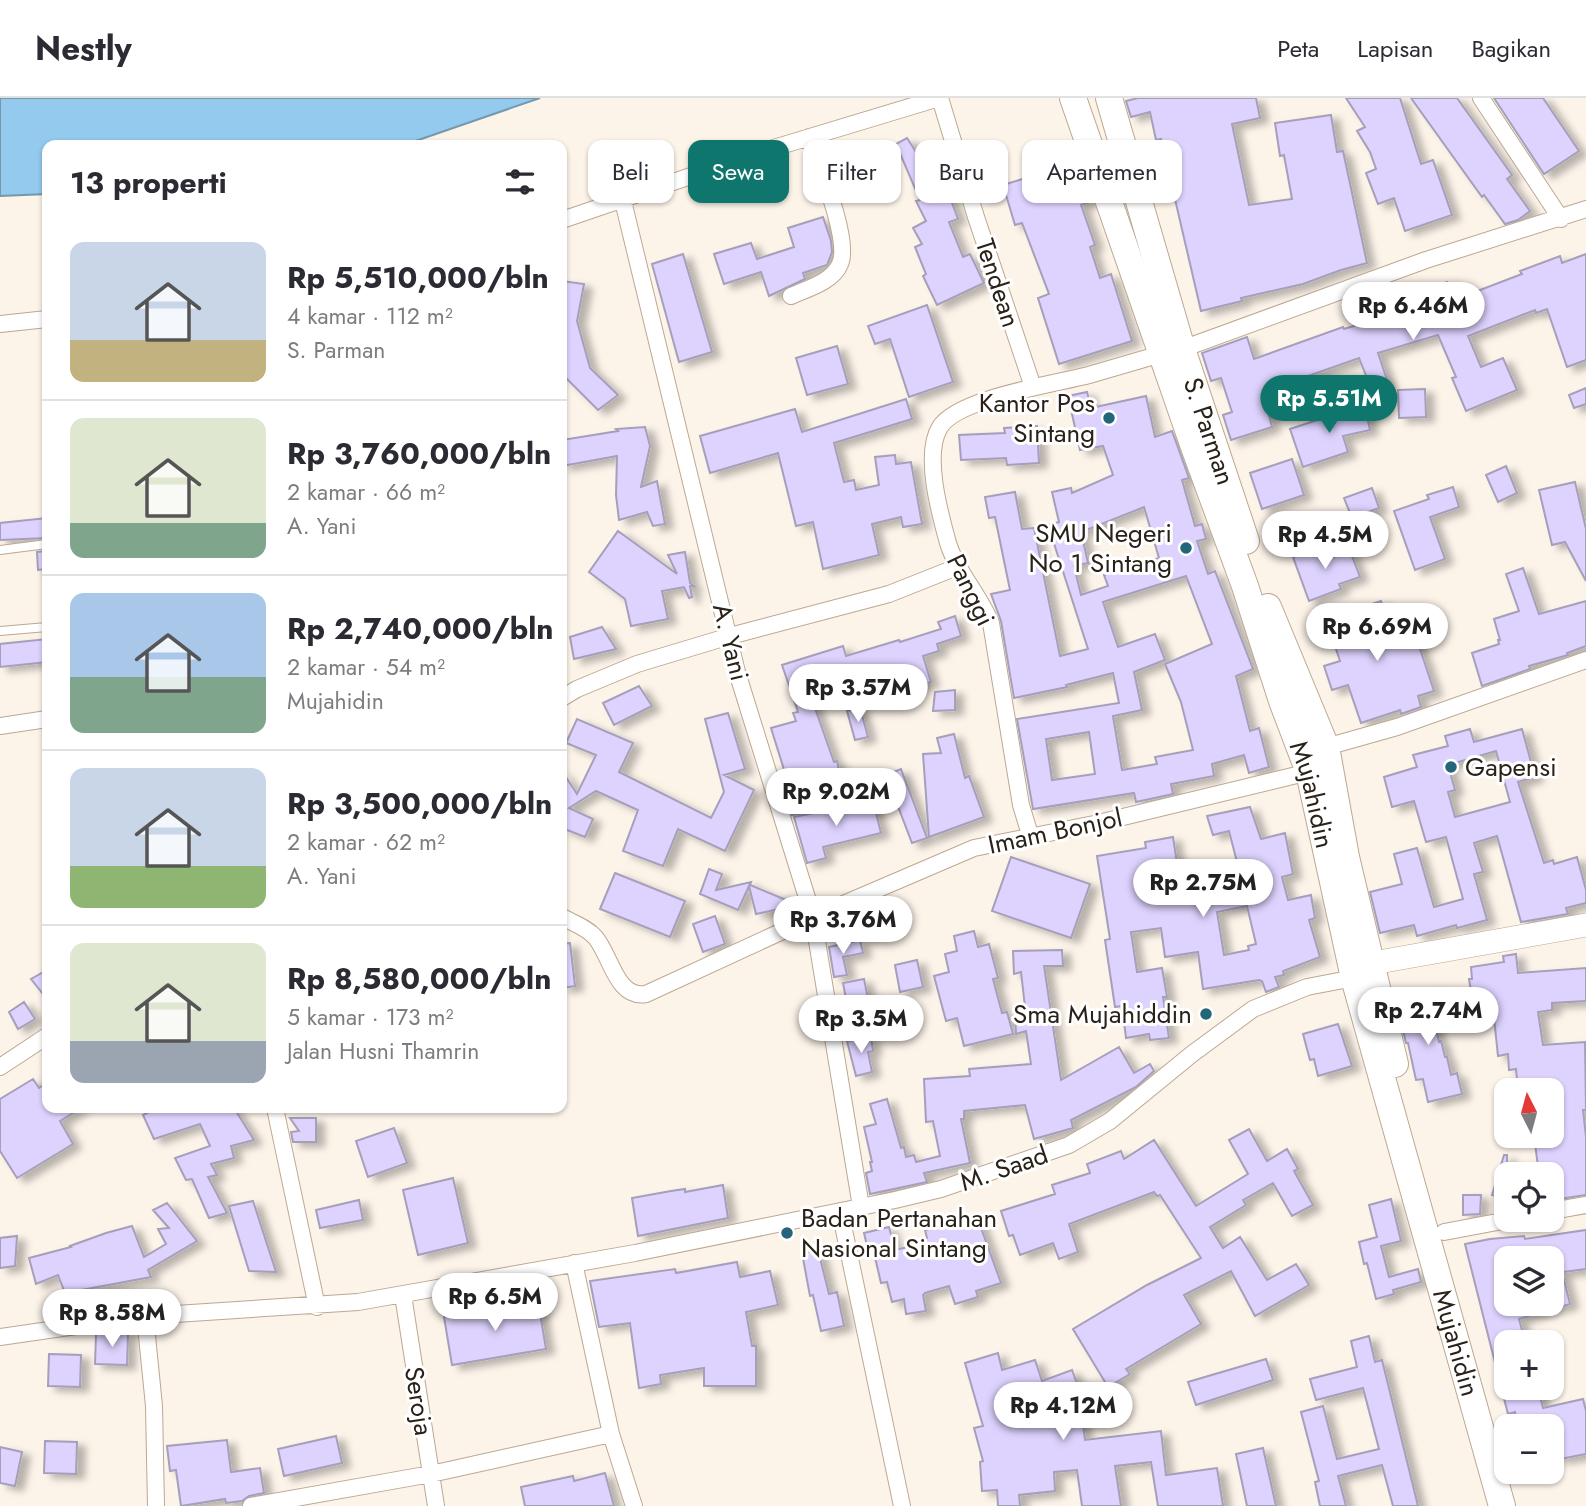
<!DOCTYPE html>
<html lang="id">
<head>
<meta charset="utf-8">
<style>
	:root { --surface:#fff; --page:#f7f7f7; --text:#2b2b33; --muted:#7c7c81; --line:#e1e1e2; --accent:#0f766e }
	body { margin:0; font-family:Jost,sans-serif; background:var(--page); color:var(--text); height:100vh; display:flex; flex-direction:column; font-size:26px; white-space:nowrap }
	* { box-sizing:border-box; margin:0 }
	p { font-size:23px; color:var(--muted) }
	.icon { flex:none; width:38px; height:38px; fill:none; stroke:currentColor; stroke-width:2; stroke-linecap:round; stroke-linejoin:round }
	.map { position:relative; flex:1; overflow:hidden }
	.panel { position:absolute; left:42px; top:42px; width:525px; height:973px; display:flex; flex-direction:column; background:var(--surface); border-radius:14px; box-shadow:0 2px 5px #0004 }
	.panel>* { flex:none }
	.guide { position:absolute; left:588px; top:42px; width:665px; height:63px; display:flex; gap:14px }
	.needle { width:46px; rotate:354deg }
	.tools { position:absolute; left:1494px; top:980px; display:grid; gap:14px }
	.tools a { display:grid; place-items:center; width:70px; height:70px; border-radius:14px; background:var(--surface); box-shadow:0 2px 5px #0004; font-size:35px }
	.price { position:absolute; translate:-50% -60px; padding:0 16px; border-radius:24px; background:#fff; color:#222; font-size:23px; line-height:46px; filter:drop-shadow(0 2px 4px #0008) }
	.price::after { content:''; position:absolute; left:50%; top:42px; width:21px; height:16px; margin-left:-10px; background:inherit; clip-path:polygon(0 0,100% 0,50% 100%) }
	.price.active { background:var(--accent); color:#fff }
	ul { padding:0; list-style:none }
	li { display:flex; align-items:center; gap:21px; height:175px; padding:0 28px }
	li+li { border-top:2px solid var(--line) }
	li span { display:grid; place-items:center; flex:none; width:196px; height:140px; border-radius:14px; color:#555 }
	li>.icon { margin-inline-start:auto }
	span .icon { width:84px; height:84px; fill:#fffc; stroke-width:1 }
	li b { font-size:30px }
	h2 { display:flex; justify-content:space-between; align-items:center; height:84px; padding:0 28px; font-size:30px }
	.pill { padding:0 24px; border-radius:14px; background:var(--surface); box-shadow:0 2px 5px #0004; font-size:24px; line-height:63px }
	.pill.active { background:var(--accent); color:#fff }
	header { display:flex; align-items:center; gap:42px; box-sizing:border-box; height:98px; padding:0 35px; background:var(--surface); border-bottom:2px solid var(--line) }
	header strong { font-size:33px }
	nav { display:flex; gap:38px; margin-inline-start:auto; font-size:24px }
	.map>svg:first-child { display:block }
	.water { fill:#94caed; stroke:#7498ad; stroke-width:2 }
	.building { fill:#ded3fe; stroke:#a59fba; stroke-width:2; fill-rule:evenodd; filter:url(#shadow) }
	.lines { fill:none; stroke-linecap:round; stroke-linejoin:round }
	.lane-casing { stroke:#bda891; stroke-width:10 }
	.street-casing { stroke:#bda891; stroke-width:18 }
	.secondary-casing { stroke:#bda891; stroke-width:24 }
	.primary-casing { stroke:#bda891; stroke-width:28 }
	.lane { stroke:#fff; stroke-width:8 }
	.street { stroke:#fff; stroke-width:16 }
	.secondary { stroke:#fff; stroke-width:23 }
	.primary { stroke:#fff; stroke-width:26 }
	.poi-dot { fill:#246679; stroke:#fff; stroke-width:2.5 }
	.labels { text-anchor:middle; stroke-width:6; stroke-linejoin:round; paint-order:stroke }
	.street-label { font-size:26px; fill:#2a2219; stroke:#fff }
	.poi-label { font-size:26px; fill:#2a2219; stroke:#fff; text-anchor:end }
</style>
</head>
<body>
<header>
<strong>Nestly</strong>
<nav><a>Peta</a><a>Lapisan</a><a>Bagikan</a></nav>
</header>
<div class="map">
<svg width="1586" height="1408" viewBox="0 0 1586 1408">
	<defs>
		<filter id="shadow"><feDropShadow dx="8" dy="4.5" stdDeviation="3.5" flood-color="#0004"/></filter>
	</defs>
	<rect width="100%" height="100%" fill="#fcf3e9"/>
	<!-- water -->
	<path class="water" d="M0,0H540L404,47H47V96L0,98Z"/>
	<!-- building -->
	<path class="building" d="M1138,0H1256L1260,20L1232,26L1249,107L1292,101L1284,57L1280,58L1275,25L1331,17L1337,54L1343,53L1367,165L1341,172L1303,186L1241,200L1242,203L1201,213L1161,41L1156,42L1150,14L1131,19L1126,3Z
		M1346,0H1400L1421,66L1433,62L1452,117L1405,133L1394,100L1378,106L1366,75L1376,71L1370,54L1357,33L1365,29Z
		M1411,0H1457L1512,77L1507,81L1530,113L1518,122L1505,126L1484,97L1482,99Z
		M1494,0H1543L1579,53L1544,76Z
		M907,40L916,54L934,95L946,89L958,121L949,124L963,159L970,156L984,185L937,207L923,178L926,176L915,149L922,146L913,130L926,123L916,103L920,102L896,46Z
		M621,57L628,75L604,85L597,67Z
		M1078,64L1090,104L1081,107L1095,147L1090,149L1100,180L1111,176L1132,243L1059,266L1038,200L1049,196L1022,125L1015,127L1003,87Z
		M995,79L997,97L983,99L980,81Z
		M823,119L831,143L832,154L827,167L803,175L805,181L769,198L761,174L724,186L714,156L751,145L757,161L794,149L788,130Z
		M683,156L712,254L679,264L652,166Z
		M1586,156V262L1567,269L1547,211L1536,215L1535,212L1468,238L1481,269L1503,260L1517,292L1466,313L1452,280L1456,279L1438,237L1378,255L1388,285L1371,290L1359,260L1263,294L1272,329L1231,342L1223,317L1232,314L1221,280L1211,283L1202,255L1247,239L1254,261L1343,229L1344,231L1406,212L1434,202L1430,191L1447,184L1454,202L1522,176L1520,173L1560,158L1562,165Z
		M562,183L584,186L577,223L590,270L618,297L598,312L562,276Z
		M927,207L953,284L909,299L890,241L875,246L868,228Z
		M837,248L848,286L807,297L796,260Z
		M1586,290V306L1574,310L1569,297Z
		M1425,291L1426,319L1399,320L1398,292Z
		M1087,294L1091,310L1146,298L1155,339L1172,333L1189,380L1182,382L1195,428L1202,426L1206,441L1197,443L1208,476L1215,473L1253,571L1236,578L1250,633L1259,630L1269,669L1249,675L1244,657L1212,666L1214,678L1171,686L1173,696L1136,704L1134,695L1033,711L1017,621L1119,605L1113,575L1066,587L1067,589L1014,600L1001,523L991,496L1010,492L995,419L989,420L985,399L1015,394L1022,431L1034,430L1060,558L1088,551L1048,427L1059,424L1052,394L1071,390L1072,395L1113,377L1103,348L1080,352L1068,298ZM1144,409L1159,460L1104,477L1108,488L1081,497L1074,468L1088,465L1081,434ZM1186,478L1212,546L1165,566L1181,604L1193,652L1155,659L1157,666L1122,672L1113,618L1142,612L1134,574L1165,562L1155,536L1118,549L1103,504ZM1089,634L1095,676L1052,682L1046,641Z
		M906,301L912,321L834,345L844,384L854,382L856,392L879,387L875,359L895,357L896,366L911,364L922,426L903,429L901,419L872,426L879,457L823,471L813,424L796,428L778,355L710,375L700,338L795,311L802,334Z
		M1364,305L1370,332L1343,338L1348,354L1303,369L1290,331L1342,314V310Z
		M1037,328L1039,365L1007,367L1006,360L961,362L959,337L1005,335L1004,330Z
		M645,329L650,348L641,389L657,383L665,426L653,428L647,414L619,422L616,397L617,358L562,368V342L618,333L616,331Z
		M1292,361L1304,397L1262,411L1250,375Z
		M1506,368L1517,395L1498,404L1486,377Z
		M1575,384L1586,431V483L1565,444L1552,447L1539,392Z
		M1453,389L1459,409L1430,419L1445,461L1415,472L1394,413L1429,401L1427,397Z
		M1372,390L1379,410L1352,420L1344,400Z
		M47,420V440L0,442V425Z
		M618,433L677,476L668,457L685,454L690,485L694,488H690L692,499L689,500L684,489L662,493L668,521L631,528L625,501L589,474Z
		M1325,447L1330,460L1350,453L1360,479L1339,486L1341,491L1309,503L1293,459Z
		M47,453V471L38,472L37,454Z
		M1523,470L1539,516L1586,503V548L1567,555L1568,557L1529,568L1530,571L1482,588L1472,555L1499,546L1498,542H1500L1494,521L1519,513L1506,476Z
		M1381,503L1390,531L1411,524L1434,593L1418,598L1421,609L1401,616L1400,612L1361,625L1348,587L1332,592L1324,568L1340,563L1326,521Z
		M955,518L961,538L937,546L939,553L923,558L931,584L890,597L884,579L867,585L865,580L809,593L834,664L837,663L841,681L791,694L771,630L796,623L793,615L798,614L782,567L843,548L846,558L899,542L900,544L941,531L938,524Z
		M602,529L616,551L574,561L570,539Z
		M47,541V564L0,569V546Z
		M639,588L652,608L614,627L603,605Z
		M955,592V612L933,613L935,594Z
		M860,610L868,639L855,642L847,613Z
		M728,615L745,671L724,677L754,692L725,753L678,731L663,768L623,753L638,712L596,693L569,710L593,721L585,739L562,730V673L577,696L596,657L566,645L577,621L633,645L619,674L711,720L724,694L705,621Z
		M1470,631L1474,644L1522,631L1535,679L1518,684L1544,765L1553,762L1554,766L1577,759L1586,792V805L1566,810L1568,816L1521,824L1497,738L1474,745L1483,774L1474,776L1487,822L1457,830L1456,827L1417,838L1414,827L1380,835L1370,794L1402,786L1394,756L1417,750L1434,809L1463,801L1446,739L1426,744L1414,703L1392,709L1384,679L1417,669L1413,657L1448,648L1445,638ZM1496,653L1510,704L1455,719L1448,694L1455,692L1448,667Z
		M954,636L965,680L969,678L984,719L929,739L923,656L941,655L937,640Z
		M901,671L927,740L912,745L886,677Z
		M801,697L803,715L792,717L787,699Z
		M873,703L881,735L823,749L826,760L807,765L794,719Z
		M1250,709L1261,741L1285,735L1293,776L1282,779L1288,802L1311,797L1315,820L1309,822L1320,859L1283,873L1284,877L1275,879L1279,889L1266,894L1262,883L1259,882L1203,891L1198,854L1165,859L1161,830L1131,834L1137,874L1162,870L1167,899H1163L1169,940L1150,942L1149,936L1126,940L1122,908L1115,909L1105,842L1110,841L1097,758L1146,750L1145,744L1173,739L1178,772H1182L1185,795L1222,786L1219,772L1238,768L1229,733L1213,737L1207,718ZM1247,808L1256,846L1248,848L1249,852L1224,857L1217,814Z
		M1011,759L1090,786L1071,840L992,813Z
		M709,771L722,776L716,792L751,784L750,787L798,807L756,816L749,788L738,812L700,796Z
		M615,775L685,803L670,839L600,811Z
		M715,818L725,846L703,854L693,826Z
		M883,818L885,832L864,836L861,822Z
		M974,833L978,849L989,846L998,880L993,881L1002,915L1007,914L1013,936L964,948L957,920L946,923L934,878L949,874L945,856L957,853L954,838Z
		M860,842L863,855L843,859L847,877L834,879L829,849Z
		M570,845L575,888L562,890V846Z
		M1062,852L1063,868H1044L1061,982L1119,949L1134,975L1150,966L1154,973L1136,989L1071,1022L1073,1030L1034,1041L1025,1007L964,1013V1021H961L970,1065L924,1075L927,1084L870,1096L866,1075L872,1073L870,1064H872L864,1029L876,1026L870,1006L887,1001L901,1050L904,1049L906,1059L914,1057L916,1064L940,1058L933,1023L926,1024L924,981L970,978L969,971L1031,966L1026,933L1016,936L1015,912L1025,909L1021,874L1014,876L1013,853Z
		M1516,856L1518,875L1586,870V903L1552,905V912L1538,914L1543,947L1585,944L1586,1012H1583L1586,1039V1097L1552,1102V1076H1539L1534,1038H1552V992H1518L1516,971L1509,972L1508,956L1498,958L1494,920L1476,923L1469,881H1472L1471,869L1504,864L1503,858Z
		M917,862L923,889L900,894L895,867Z
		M47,872V901L31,881Z
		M864,881L868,901L847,906L843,885Z
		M1436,891L1441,911L1432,913L1439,944L1441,943L1445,959H1447L1451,977L1457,975L1462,996L1428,1004L1423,981L1416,982L1408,945H1406L1401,923L1407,922L1402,899Z
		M24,904L35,921L18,931L9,914Z
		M902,904L906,923L887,927L883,908Z
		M1338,926L1352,968L1318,978L1314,961L1310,962L1303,936Z
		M871,939L873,953L868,954L872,974L856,978L847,943Z
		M33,981L39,990L47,985V1010H81L60,1023L73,1046L17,1080L0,1053V1001Z
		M157,1010H234L254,1042L231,1048L234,1060L211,1066L217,1077L208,1079L227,1115L209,1120L192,1081L186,1082L175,1060L210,1048L200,1026L154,1041L143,1017Z
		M290,1020H316V1044H293L291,1034L299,1033Z
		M394,1030L407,1065L368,1079L356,1043Z
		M1249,1031L1267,1063L1287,1051L1298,1071L1294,1073L1313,1107L1292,1118L1273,1085L1243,1102L1246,1107L1210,1129L1223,1150L1240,1139L1267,1182L1296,1166L1309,1187L1255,1218L1231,1173L1184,1197L1201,1226L1126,1271L1130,1276L1108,1289L1073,1231L1147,1187L1201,1160L1160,1097L1157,1098L1154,1094L1069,1126L1078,1154L1059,1161L1053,1145L1020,1157L1013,1137L1009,1138L1001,1113L1055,1096L1052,1087L1090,1075L1087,1066L1121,1053L1124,1061L1154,1042L1196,1108L1248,1076L1229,1042Z
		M1504,1057H1507V1101L1492,1097Z
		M453,1080L468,1145L418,1157L403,1092Z
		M723,1087L728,1120L638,1138L632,1100L671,1093L685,1091V1094Z
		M1463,1097H1481L1480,1116L1463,1117Z
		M1391,1101L1401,1143L1381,1148L1389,1179L1418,1171L1421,1184L1393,1192L1394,1196L1376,1201L1367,1165L1364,1166L1359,1144L1377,1139L1369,1107Z
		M359,1102L363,1122L320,1130L316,1112Z
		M253,1103L276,1174L249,1173L229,1108Z
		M167,1105L197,1143L148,1172L151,1179L65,1195L58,1177L36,1186L29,1160L71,1149L70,1148L106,1135L132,1128L144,1159L166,1146L158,1131L169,1130L153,1112Z
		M976,1116L1001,1185L976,1193L978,1199L955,1206L949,1188L925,1195L923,1197L926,1213L906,1216L904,1201L892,1204L887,1184L881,1185L874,1155L869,1156L864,1135L889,1129L895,1152L924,1145L923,1141L927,1140L925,1132L953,1126V1124Z
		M1586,1132V1171L1562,1174L1570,1206L1519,1221L1525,1244H1507V1290H1538L1543,1310L1583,1301L1586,1313V1356L1560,1361L1559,1357L1552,1358V1328H1518L1515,1314L1508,1316L1465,1146L1490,1141L1524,1138L1525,1141ZM1552,1160V1206H1507V1200L1503,1199L1495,1163L1507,1160Z
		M17,1138L15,1168L0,1170V1140Z
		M818,1152L829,1196L837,1194L844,1228L821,1233L813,1197L810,1198L802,1155Z
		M737,1164L740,1179L770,1173L778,1207L746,1214L752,1248H756V1288H704V1270L660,1277L661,1286L639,1290L630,1225L599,1229L590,1183L675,1171L676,1175Z
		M538,1203L546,1251L452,1267L444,1219Z
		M106,1234L128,1235L127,1267L95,1266L96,1236Z
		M1369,1238L1375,1264L1382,1262L1418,1408H1393L1382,1367L1338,1378L1346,1408H1320L1315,1384L1319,1383L1301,1314L1323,1308L1337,1361L1379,1351L1363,1290L1316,1302L1310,1281L1357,1269L1351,1243Z
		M998,1255L1002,1272L1035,1262L1042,1283L1072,1272L1083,1302L1080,1303L1085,1342L1161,1333L1166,1377L1217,1370L1223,1408H1158L1151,1364L1115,1368L1121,1408H1082L1077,1372L1054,1374L1055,1393L1019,1397L1020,1408H998L997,1392L982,1393L980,1364L983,1363L974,1330L983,1328L965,1265Z
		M49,1256L81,1257L80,1289L48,1288Z
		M1266,1261L1273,1282L1196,1307L1188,1284Z
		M336,1338L342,1365L284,1378L278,1351Z
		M227,1342L231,1374L260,1370L264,1395L249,1398L242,1403L226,1405L225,1401L181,1408L176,1372L170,1373L167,1348Z
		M45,1343L77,1344L76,1376L44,1375Z
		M0,1349L22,1354L15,1388L0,1385Z
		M1263,1350L1276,1408H1247L1236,1356Z
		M605,1375L614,1408H525L521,1389L573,1378L574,1383Z"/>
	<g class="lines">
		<!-- lane casing -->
		<g class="lane-casing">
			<path id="lane" d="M0,452L47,446
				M0,533L47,529"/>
		</g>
		<!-- street casing -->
		<g class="street-casing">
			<path id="street" d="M940,0L976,119L1033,289
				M1481,0L1561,121
				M623,103L737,574L813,819L861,1109
				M562,122L767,52L939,0
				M791,198C806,191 833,184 840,166C851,142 818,65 809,39
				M0,226L47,221
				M1182,251L1426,162L1586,111
				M562,600L577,591L637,566L730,538L889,496L957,469
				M0,628L47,621
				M1031,740L1021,707L991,525C979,496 957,474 948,445C940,416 923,356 940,329C958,300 1055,286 1089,277C1113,270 1137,263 1161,256
				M562,819C573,825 586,829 595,839C611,857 616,901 646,896L813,819L974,750L1094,726L1309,674L1326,649L1397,629L1586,562
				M0,969L47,938
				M275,1010L317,1209
				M840,1113L902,1408
				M1552,1113L1586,1107
				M1444,1134L1508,1122
				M403,1197L436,1408
				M145,1218L154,1308L156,1408
				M0,1239L145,1218L358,1204L635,1155L895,1102L941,1091L1069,1047L1110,1023L1192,956L1253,911L1307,889L1354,880
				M611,1336L634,1408
				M251,1408L431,1376L611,1336L574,1165"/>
		</g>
		<!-- secondary casing -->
		<g class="secondary-casing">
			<path id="secondary" d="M1373,865L1586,827"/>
		</g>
		<!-- primary casing -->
		<g class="primary-casing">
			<g id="primary">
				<path id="s1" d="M1073,0L1194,349L1245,488L1282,603L1309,674L1354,880L1502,1408"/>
				<path id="s2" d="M1109,0L1182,251L1246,443"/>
				<path d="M1268,509L1326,649L1346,759L1395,966"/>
			</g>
		</g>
		<!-- lane -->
		<use href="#lane" class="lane"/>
		<!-- street -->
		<use href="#street" class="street"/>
		<!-- secondary -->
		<use href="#secondary" class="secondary"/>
		<!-- primary -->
		<use href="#primary" class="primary"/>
	</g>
	<!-- markers -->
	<g class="poi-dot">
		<circle cx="1109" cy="320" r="7"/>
		<circle cx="1186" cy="450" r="7"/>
		<circle cx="1451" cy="669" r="7"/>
		<circle cx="1206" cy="916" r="7"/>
		<circle cx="787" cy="1135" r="7"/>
	</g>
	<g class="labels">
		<!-- street labels -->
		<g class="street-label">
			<text transform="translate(998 185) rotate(72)" y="9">Tendean</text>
			<text dy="9" stroke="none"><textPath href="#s2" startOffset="348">S. Parman</textPath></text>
			<text transform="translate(971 492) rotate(64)" y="9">Panggi</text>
			<text transform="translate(731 544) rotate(76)" y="9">A. Yani</text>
			<text dy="9" stroke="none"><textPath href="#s1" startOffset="737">Mujahidin</textPath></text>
			<text transform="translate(1055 733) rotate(-12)" y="9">Imam Bonjol</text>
			<text transform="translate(1004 1070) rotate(-19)" y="9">M. Saad</text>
			<text dy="9" stroke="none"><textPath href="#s1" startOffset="1304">Mujahidin</textPath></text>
			<text transform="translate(419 1303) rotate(81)" y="9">Seroja</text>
		</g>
		<!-- poi labels -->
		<g class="poi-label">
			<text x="1095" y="314">Kantor Pos<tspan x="1095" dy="30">Sintang</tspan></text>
			<text x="1172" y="444">SMU Negeri<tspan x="1172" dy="30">No 1 Sintang</tspan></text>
			<text x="1465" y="678" text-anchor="start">Gapensi</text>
			<text x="1192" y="925">Sma Mujahiddin</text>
			<text x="801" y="1129" text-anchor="start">Badan Pertanahan<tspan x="801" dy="30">Nasional Sintang</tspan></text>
		</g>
	</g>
</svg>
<div class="tools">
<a><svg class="needle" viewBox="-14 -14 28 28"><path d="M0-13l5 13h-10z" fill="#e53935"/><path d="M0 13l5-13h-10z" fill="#7c7c81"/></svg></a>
<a><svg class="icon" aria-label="locate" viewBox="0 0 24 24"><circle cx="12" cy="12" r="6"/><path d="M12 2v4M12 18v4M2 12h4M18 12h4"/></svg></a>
<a><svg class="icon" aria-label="layers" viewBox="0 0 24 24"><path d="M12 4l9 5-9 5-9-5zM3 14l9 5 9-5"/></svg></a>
<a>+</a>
<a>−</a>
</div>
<b class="price" style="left:1413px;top:244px">Rp 6.46M</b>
<b class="price active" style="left:1329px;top:337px">Rp 5.51M</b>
<b class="price" style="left:1325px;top:473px">Rp 4.5M</b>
<b class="price" style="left:1377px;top:565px">Rp 6.69M</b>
<b class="price" style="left:858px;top:626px">Rp 3.57M</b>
<b class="price" style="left:836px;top:730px">Rp 9.02M</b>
<b class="price" style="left:1203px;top:821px">Rp 2.75M</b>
<b class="price" style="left:843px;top:858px">Rp 3.76M</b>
<b class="price" style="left:1428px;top:949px">Rp 2.74M</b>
<b class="price" style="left:861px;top:957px">Rp 3.5M</b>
<b class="price" style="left:495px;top:1235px">Rp 6.5M</b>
<b class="price" style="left:112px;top:1251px">Rp 8.58M</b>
<b class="price" style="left:1063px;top:1344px">Rp 4.12M</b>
<div class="guide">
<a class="pill">Beli</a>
<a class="pill active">Sewa</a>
<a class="pill">Filter</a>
<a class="pill">Baru</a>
<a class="pill">Apartemen</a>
</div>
<section class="panel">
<h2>13 properti<svg class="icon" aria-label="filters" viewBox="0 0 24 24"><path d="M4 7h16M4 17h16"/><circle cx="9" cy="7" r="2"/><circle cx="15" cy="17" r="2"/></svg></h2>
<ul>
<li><span style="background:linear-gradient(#c9d6e8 70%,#c2b280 0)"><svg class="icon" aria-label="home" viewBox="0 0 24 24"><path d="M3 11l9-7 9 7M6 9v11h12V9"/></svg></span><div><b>Rp 5,510,000/bln</b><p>4 kamar · 112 m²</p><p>S. Parman</p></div></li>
<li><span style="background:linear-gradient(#dfe7d0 75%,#7fa58c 0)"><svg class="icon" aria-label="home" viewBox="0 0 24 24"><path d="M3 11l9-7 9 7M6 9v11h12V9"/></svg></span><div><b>Rp 3,760,000/bln</b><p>2 kamar · 66 m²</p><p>A. Yani</p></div></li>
<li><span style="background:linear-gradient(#a9c7e8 60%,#7fa58c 0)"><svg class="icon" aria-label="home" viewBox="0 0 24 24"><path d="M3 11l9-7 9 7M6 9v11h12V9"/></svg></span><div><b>Rp 2,740,000/bln</b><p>2 kamar · 54 m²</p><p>Mujahidin</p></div></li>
<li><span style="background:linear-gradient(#c9d6e8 70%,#8fb573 0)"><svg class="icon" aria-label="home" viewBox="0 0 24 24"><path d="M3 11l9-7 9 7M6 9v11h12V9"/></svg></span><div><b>Rp 3,500,000/bln</b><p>2 kamar · 62 m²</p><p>A. Yani</p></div></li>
<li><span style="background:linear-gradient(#dfe7d0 70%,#9aa5b1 0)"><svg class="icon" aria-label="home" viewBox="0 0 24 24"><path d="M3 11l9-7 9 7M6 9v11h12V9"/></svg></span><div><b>Rp 8,580,000/bln</b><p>5 kamar · 173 m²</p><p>Jalan Husni Thamrin</p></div></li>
</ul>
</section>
</div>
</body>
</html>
